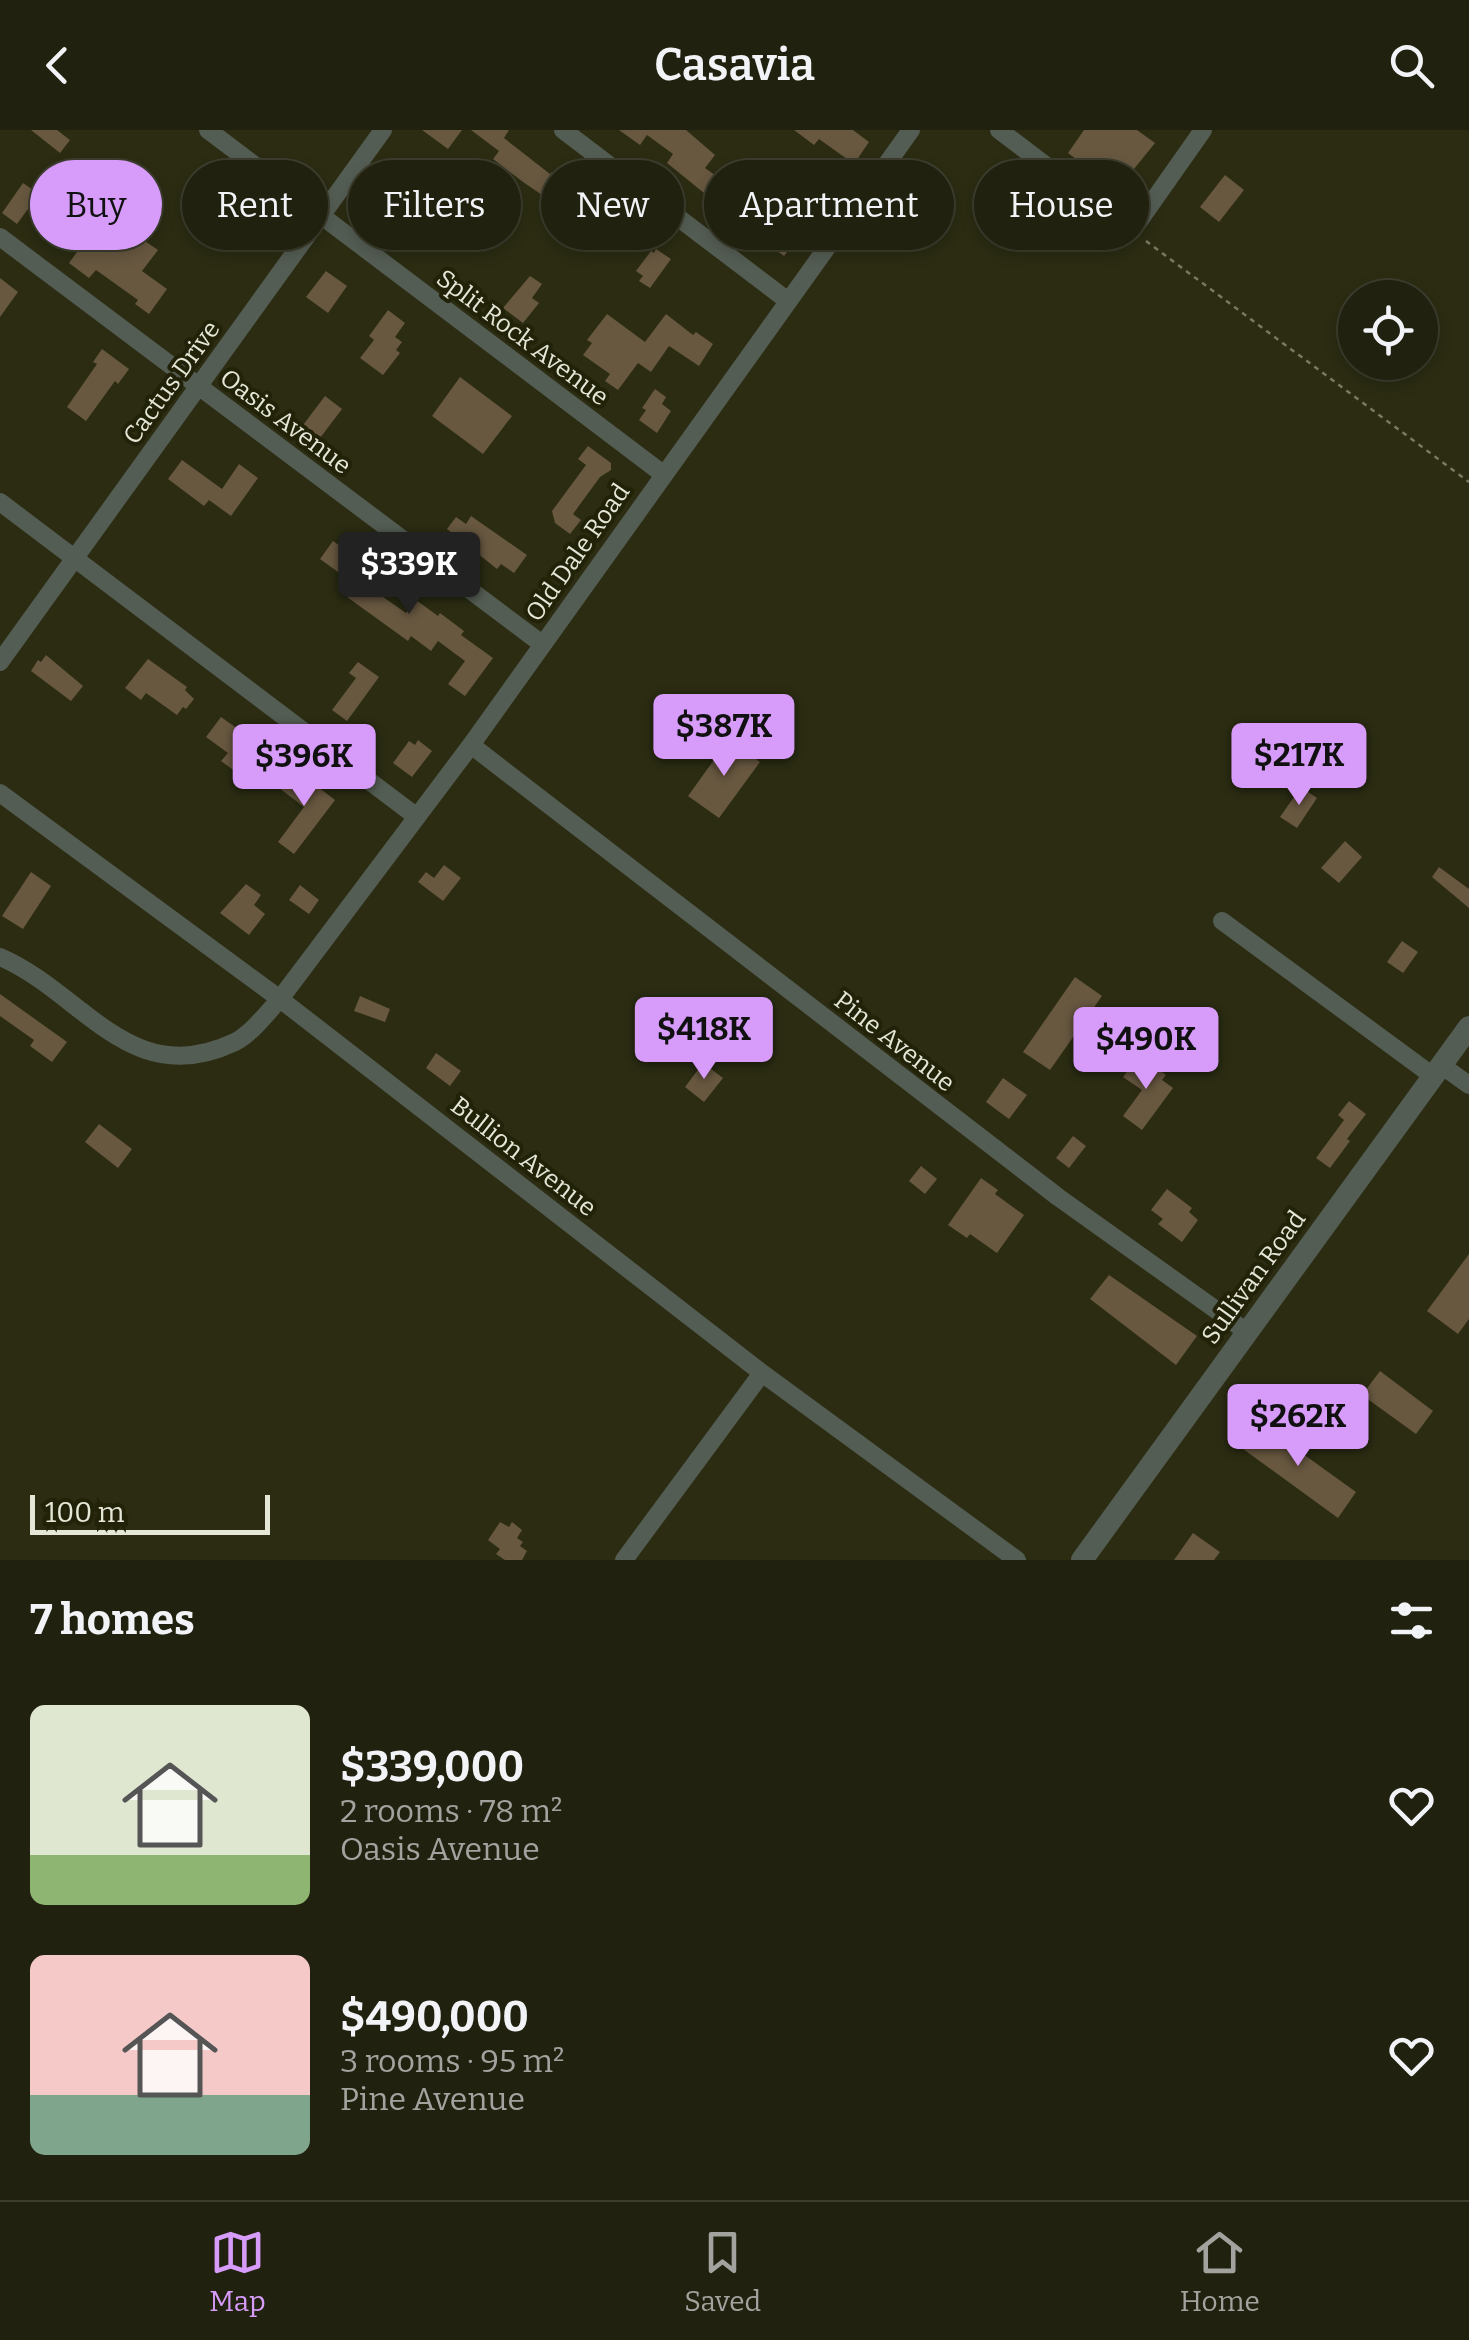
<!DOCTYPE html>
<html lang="en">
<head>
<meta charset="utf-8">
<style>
	:root { --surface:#20210e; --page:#2d2e1c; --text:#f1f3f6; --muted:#a2a39e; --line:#3d3e2e; --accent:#d79bf9 }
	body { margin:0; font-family:Bitter,serif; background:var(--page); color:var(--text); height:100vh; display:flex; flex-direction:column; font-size:38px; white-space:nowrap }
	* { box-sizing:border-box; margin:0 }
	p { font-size:32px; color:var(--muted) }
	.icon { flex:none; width:55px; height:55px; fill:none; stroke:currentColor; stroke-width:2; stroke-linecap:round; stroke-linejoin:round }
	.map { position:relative; height:1430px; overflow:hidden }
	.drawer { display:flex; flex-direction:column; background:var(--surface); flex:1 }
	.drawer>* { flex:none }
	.hud { position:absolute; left:30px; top:30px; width:1410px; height:90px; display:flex; gap:20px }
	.fabs { position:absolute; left:1338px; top:150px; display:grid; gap:20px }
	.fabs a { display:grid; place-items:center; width:100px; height:100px; border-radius:50%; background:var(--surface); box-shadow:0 5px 15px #0003,0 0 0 2px var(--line); font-size:50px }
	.scale { position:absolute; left:30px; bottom:25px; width:240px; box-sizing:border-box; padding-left:10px; border:5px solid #e5e7d7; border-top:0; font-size:28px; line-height:35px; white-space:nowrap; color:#e5e7d7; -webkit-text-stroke:8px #212208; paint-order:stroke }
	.price { position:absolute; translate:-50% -85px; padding:0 22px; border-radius:10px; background:var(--accent); color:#111; font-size:32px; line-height:65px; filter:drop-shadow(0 2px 5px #0008) }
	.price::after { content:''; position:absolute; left:50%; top:60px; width:30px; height:22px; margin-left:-15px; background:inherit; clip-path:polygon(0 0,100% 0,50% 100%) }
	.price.active { background:#222; color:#fff }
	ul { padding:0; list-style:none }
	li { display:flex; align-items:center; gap:30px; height:250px; padding:0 30px }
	li span { display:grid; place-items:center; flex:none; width:280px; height:200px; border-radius:15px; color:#555 }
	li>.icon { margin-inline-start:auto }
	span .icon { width:120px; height:120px; fill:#fffc; stroke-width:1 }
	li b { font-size:42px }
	h2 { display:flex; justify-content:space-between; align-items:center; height:120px; padding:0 30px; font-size:42px }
	.pill { padding:0 35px; border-radius:45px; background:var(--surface); box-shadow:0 5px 15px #0003,0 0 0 2px var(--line); font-size:35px; line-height:90px }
	.pill.active { background:var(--accent); color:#111 }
	header { display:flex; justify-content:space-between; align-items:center; height:130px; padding:0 30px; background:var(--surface); font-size:45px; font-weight:600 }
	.tabs { display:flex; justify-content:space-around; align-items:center; height:140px; border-top:2px solid var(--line); background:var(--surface); font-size:28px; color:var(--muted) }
	.tabs a { display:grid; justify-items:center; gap:5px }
	.tabs .active { color:var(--accent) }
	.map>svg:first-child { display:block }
	.building { fill:#685840 }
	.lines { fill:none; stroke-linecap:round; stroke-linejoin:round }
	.path { stroke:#777963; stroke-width:2.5; stroke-dasharray:5 5; stroke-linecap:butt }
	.minor { stroke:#545d53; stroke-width:18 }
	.tertiary { stroke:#545d53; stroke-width:22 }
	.labels { text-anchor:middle; stroke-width:8; stroke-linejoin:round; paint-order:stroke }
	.street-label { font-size:25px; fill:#e5e7d7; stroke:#212208 }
</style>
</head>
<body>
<header><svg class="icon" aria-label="back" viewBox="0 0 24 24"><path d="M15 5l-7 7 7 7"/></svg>Casavia<svg class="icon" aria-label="search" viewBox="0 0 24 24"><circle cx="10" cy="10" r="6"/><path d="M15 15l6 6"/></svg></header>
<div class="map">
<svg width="1469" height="1430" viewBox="0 0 1469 1430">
	<rect width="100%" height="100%" fill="#2b2c12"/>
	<!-- building -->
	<path class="building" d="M31,0H57L70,10L60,23Z
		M422,0H462L448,19Z
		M471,0H509L504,8L550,44L552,42L568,54L573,46L608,67L584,100L565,87L572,78L552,64L548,69L523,52L493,29L499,21Z
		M619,0H686L715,25L705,38L757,75L770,56L810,81L803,91L808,95L784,126L766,113L776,98L757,83L748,94L726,78L725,80L667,33L673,24L647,5L640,15Z
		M794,0H853L869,12L854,34L819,9L814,15Z
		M1084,0H1137L1155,13L1117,60L1068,23Z
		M1225,45L1244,60L1219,92L1200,77Z
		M23,53L39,64L17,94L2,83Z
		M220,58L242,74L210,117L197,108L221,74L213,69Z
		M372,69L405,93L392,111L359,87Z
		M428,75L439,85L433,93L437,96L420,118L404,106Z
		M132,102L158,120L142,141L167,159L149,184L135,174L138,170L96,140L89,148L69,133L91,103L118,122Z
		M656,119L671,129L650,158L639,151L643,146L636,141L651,121L654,123Z
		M326,141L347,156L328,183L306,167Z
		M530,146L542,154L532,168L539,173L523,193L503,178Z
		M0,148L18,162L0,187Z
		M388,180L405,193L395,207L402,212L396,220L400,223L383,245L360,228L374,210L369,206Z
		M607,184L645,212L666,184L693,205L696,202L713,214L699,236L669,216L651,242L638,233L618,260L605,251L610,244L583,225L592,213L587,210Z
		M102,219L129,239L118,254L115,251L86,291L67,277L97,234L93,232Z
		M460,247L512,286L483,324L432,286Z
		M655,259L666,267L662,274L671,281L657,303L639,290L646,280L642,278Z
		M325,266L342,279L314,316L297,303Z
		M588,316L611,333V340L600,347L573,384L581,390L570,404L555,393L552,381L586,335L578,329Z
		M182,330L222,359L239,334L258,348L231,386L209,370L204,376L168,349Z
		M471,386L527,425L514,443L501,434L497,439L447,399L456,387L466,394Z
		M333,411L386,448L378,459L385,464L383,467L406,483L416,470L438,486L440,483L464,501L461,505L493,528L465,566L448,554L465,531L438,511L431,521L411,506L408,511L347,467L356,455L320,429Z
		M46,525L83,556L71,571L31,541L38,530L41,532Z
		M148,529L187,557L185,560L194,569L186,579L183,577L177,585L146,563L141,570L125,558Z
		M358,532L379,547L347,591L332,580L356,548L349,543Z
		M221,587L269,621L247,650L221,631L228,623L206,607Z
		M729,609L760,632L719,688L688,666Z
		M418,610L432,621L412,647L393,633L409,611L415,615Z
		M293,638L335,670L294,724L278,712L304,677L279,658Z
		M1301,657L1317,668L1297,698L1280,687Z
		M1345,711L1362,727L1339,753L1321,738Z
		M444,735L461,748L443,771L418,752L426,742L434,748Z
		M1439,737L1469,759V778L1432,747Z
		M31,742L51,756L23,799L2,786Z
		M246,754L261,765L254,775L265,784L249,805L220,783Z
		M300,755L319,770L309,784L289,770Z
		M1402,811L1418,822L1403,843L1387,832Z
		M1075,847L1102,866L1050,940L1023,922Z
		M0,864L67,912L52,932L30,916L34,910L0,886Z
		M360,866L390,879L385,892L354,881Z
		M436,923L461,941L450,956L426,938Z
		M1139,925L1166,945L1162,950L1173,958L1142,1000L1123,986L1142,960L1123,947Z
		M703,933L723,948L704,972L685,957Z
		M1003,948L1027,965L1009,989L986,972Z
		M1349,971L1366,984L1347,1009L1350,1011L1330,1038L1316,1028L1344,990L1338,985Z
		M99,994L132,1019L118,1038L85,1012Z
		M1073,1006L1086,1016L1069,1038L1056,1028Z
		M921,1036L937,1049L925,1064L909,1051Z
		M981,1048L998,1060L995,1064L1024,1085L997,1123L970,1104L967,1108L948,1095Z
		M1167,1059L1192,1078L1189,1082L1198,1090L1182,1112L1158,1094L1163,1089L1151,1080Z
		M1469,1124V1189L1458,1204L1427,1181Z
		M1109,1145L1197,1206L1176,1235L1090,1169Z
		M1380,1241L1433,1281L1416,1304L1362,1265Z
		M1257,1291L1356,1362L1338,1388L1239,1316Z
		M500,1392L509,1397L512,1392L522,1400L517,1408L523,1412L520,1416L527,1421L522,1430H505L496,1424L500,1419L488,1410Z
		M1193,1403L1220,1422L1214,1430H1174Z"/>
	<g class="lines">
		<!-- path -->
		<path class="path" d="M1146,111L1469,352"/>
		<!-- minor -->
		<path class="minor" d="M208,0L663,344
			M563,0L788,171
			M999,0L1132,101L1203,0
			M0,107L542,514
			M0,372L417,687
			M0,532L383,0
			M471,615L1058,1067L1247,1202
			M0,663L280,869L762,1243L1017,1430
			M1222,791L1433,946
			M0,827C84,863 130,962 235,912C252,903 267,883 280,869L471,615L911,0
			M1441,935L1469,955
			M624,1430L762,1243"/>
		<!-- tertiary -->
		<path class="tertiary" d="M1082,1430L1469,897"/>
	</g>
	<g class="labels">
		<!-- street labels -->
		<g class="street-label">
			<text transform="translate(523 207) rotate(37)" y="9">Split Rock Avenue</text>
			<text transform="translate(171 252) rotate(-54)" y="9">Cactus Drive</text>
			<text transform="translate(286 291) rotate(37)" y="9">Oasis Avenue</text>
			<text transform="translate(577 422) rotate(-55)" y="9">Old Dale Road</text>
			<text transform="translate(895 911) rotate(38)" y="9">Pine Avenue</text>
			<text transform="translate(524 1026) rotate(38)" y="9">Bullion Avenue</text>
			<text transform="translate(1253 1147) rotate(-54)" y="9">Sullivan Road</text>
		</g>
	</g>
</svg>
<div class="fabs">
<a><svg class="icon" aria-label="locate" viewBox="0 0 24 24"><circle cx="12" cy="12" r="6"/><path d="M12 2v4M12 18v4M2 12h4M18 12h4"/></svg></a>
</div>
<div class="scale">100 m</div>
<b class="price active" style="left:409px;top:487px">$339K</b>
<b class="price" style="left:724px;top:649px">$387K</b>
<b class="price" style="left:1299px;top:678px">$217K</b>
<b class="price" style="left:304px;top:679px">$396K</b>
<b class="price" style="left:704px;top:952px">$418K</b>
<b class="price" style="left:1146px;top:962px">$490K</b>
<b class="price" style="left:1298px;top:1339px">$262K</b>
<div class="hud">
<a class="pill active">Buy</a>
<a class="pill">Rent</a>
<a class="pill">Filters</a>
<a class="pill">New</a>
<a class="pill">Apartment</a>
<a class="pill">House</a>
</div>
</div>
<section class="drawer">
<h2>7 homes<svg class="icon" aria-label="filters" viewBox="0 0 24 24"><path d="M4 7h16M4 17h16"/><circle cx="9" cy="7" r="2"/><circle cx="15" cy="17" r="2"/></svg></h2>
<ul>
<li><span style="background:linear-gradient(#dfe7d0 75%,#8fb573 0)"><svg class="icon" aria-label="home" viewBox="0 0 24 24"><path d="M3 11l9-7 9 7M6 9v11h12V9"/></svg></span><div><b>$339,000</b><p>2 rooms · 78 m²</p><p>Oasis Avenue</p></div><svg class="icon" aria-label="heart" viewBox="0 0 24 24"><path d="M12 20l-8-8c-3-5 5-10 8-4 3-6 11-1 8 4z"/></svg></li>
<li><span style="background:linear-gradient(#f6c9c9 70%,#7fa58c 0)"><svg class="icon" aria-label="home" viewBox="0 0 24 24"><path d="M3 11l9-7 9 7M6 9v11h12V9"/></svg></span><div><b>$490,000</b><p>3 rooms · 95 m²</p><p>Pine Avenue</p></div><svg class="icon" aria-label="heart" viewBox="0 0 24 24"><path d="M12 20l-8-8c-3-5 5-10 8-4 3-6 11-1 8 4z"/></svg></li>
</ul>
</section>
<nav class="tabs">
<a class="active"><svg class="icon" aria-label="map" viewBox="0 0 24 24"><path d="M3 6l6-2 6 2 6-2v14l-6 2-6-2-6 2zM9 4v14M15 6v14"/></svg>Map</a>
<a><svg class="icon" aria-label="saved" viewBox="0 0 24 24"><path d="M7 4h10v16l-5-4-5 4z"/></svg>Saved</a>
<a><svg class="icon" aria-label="home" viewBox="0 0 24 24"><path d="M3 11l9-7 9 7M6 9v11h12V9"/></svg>Home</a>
</nav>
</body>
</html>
